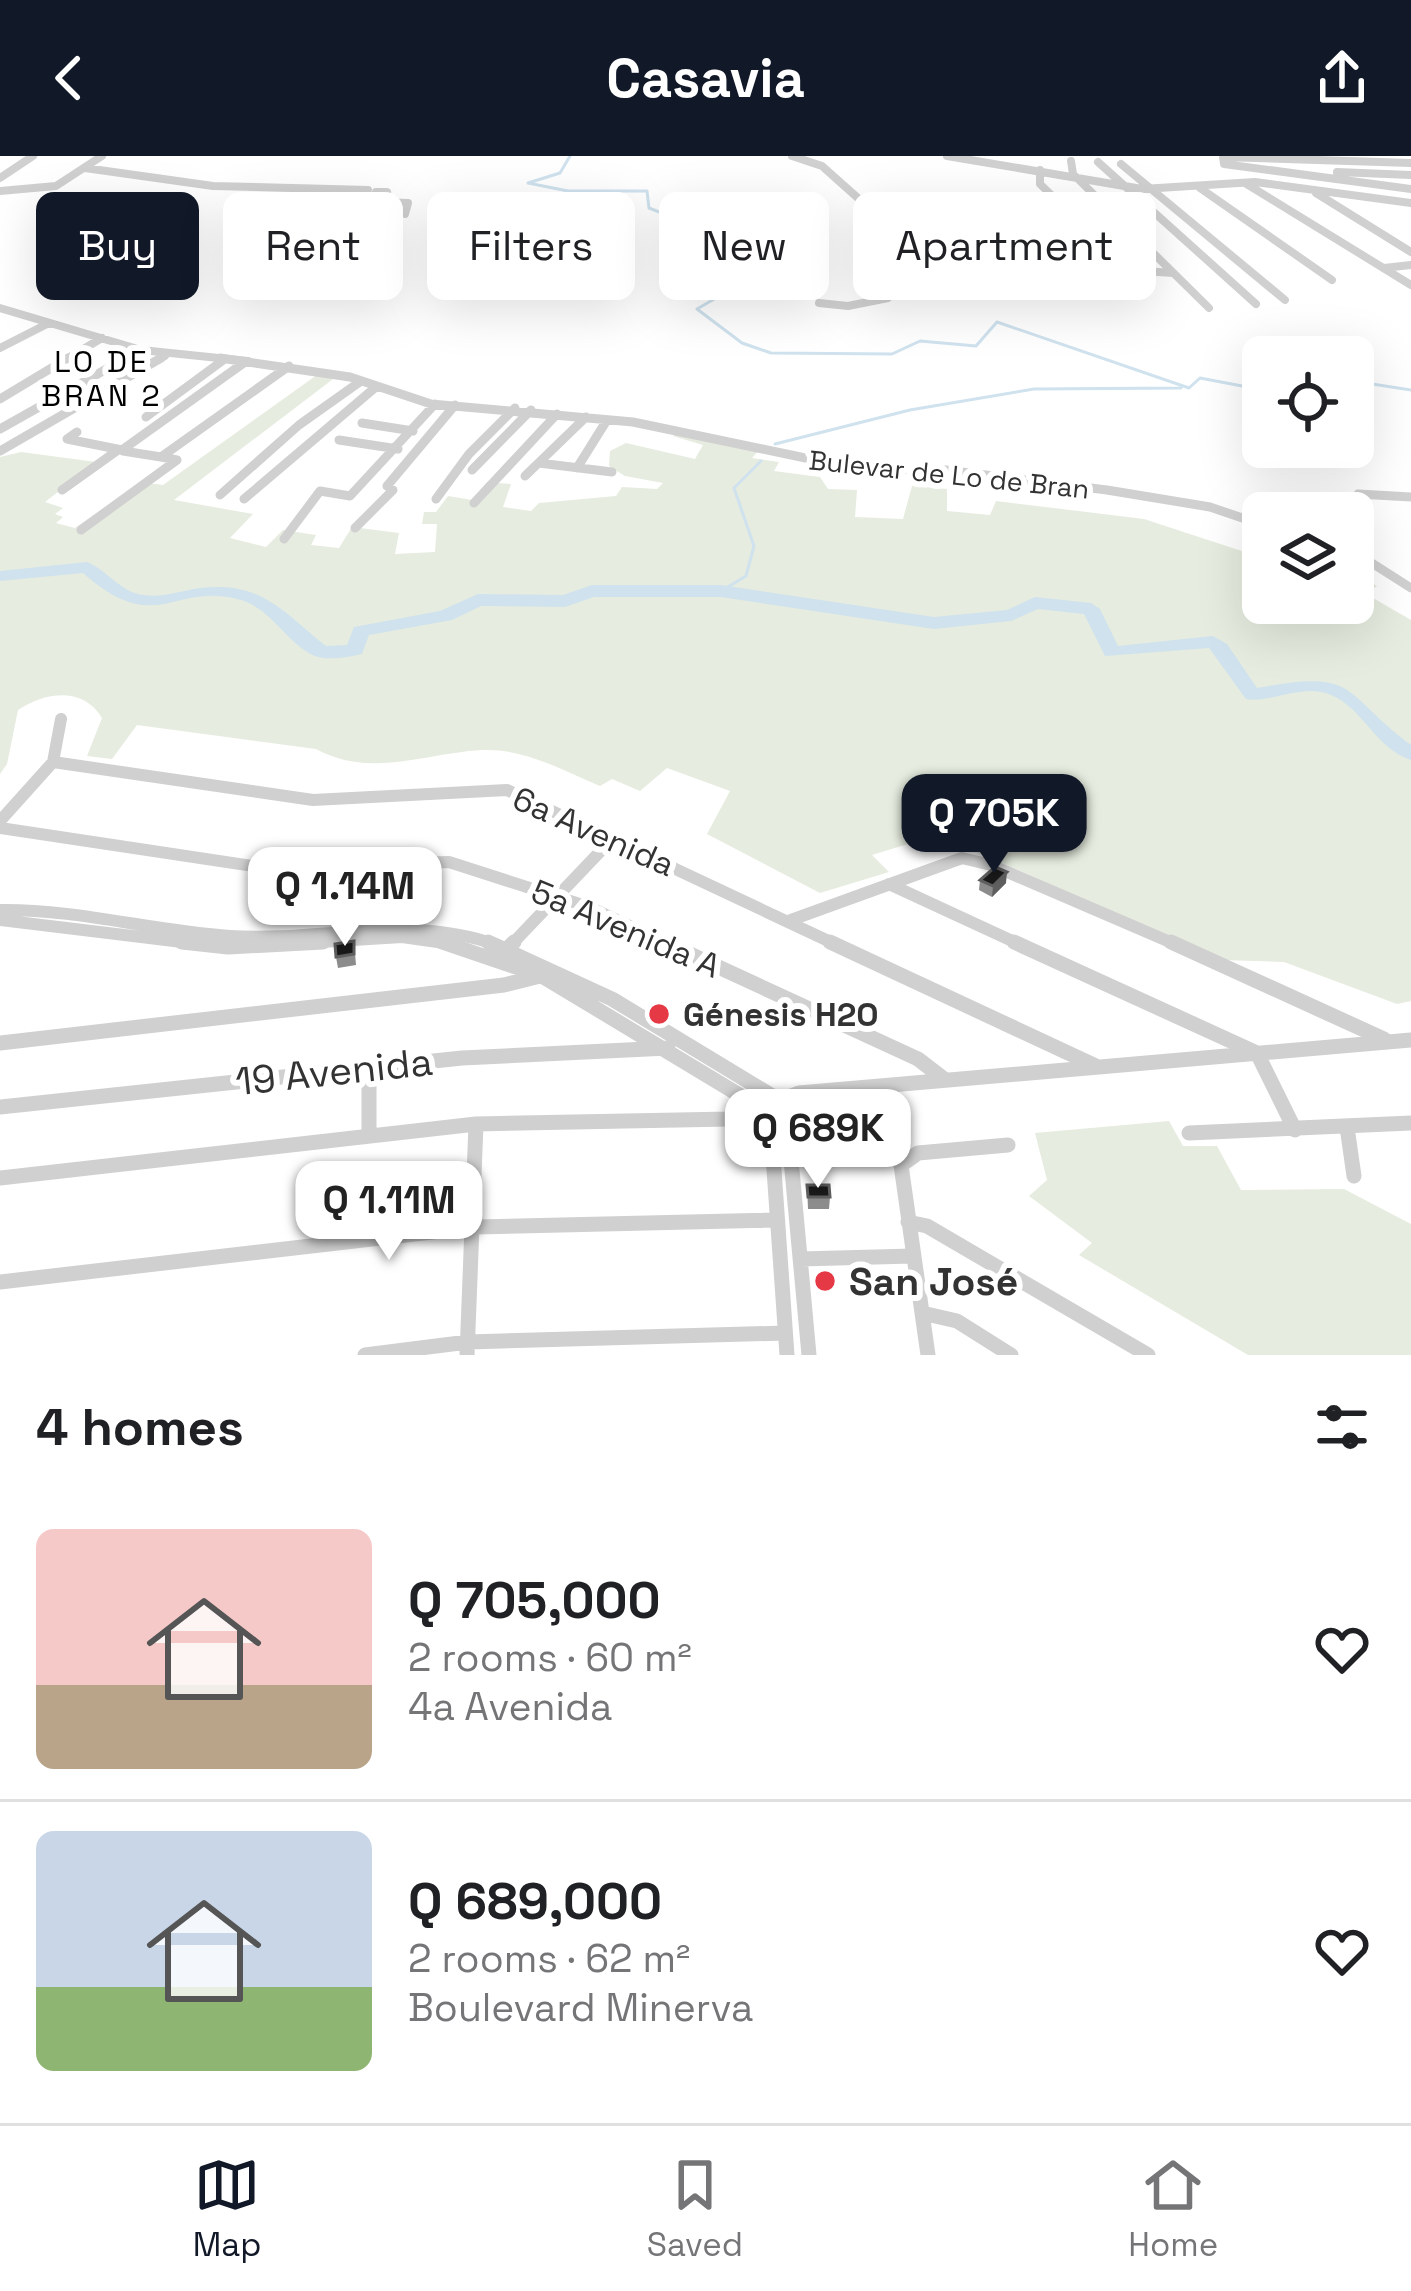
<!DOCTYPE html>
<html lang="en">
<head>
<meta charset="utf-8">
<style>
	:root { --surface:#fff; --page:#f2f2f2; --text:#202124; --muted:#757577; --line:#e0e0e0; --accent:#111827 }
	body { margin:0; font-family:"Space Grotesk",sans-serif; background:var(--page); color:var(--text); height:100vh; display:flex; flex-direction:column; font-size:45px; white-space:nowrap }
	* { box-sizing:border-box; margin:0 }
	p { font-size:39px; color:var(--muted) }
	.icon { flex:none; width:66px; height:66px; fill:none; stroke:currentColor; stroke-width:2; stroke-linecap:round; stroke-linejoin:round }
	.map { position:relative; height:1199px; overflow:hidden }
	.panel { display:flex; flex-direction:column; background:var(--surface); flex:1 }
	.panel>* { flex:none }
	.hud { position:absolute; left:36px; top:36px; width:1341px; height:108px; display:flex; gap:24px }
	.fabs { position:absolute; left:1242px; top:180px; display:grid; gap:24px }
	.fabs a { display:grid; place-items:center; width:132px; height:132px; border-radius:18px; background:var(--surface); box-shadow:0 12px 48px #0002; font-size:60px }
	.price { position:absolute; translate:-50% -102px; padding:0 27px; border-radius:24px; background:#fff; color:#222; font-size:39px; line-height:78px; filter:drop-shadow(0 3px 6px #0008) }
	.price::after { content:''; position:absolute; left:50%; top:72px; width:36px; height:27px; margin-left:-18px; background:inherit; clip-path:polygon(0 0,100% 0,50% 100%) }
	.price.current { background:var(--accent); color:#fff }
	ul { padding:0; list-style:none }
	li { display:flex; align-items:center; gap:36px; height:300px; padding:0 36px }
	li+li { border-top:3px solid var(--line) }
	li span { display:grid; place-items:center; flex:none; width:336px; height:240px; border-radius:18px; color:#555 }
	li>.icon { margin-inline-start:auto }
	span .icon { width:144px; height:144px; fill:#fffc; stroke-width:1 }
	li b { font-size:51px }
	h2 { display:flex; justify-content:space-between; align-items:center; height:144px; padding:0 36px; font-size:51px }
	.pill { padding:0 42px; border-radius:18px; background:var(--surface); box-shadow:0 12px 48px #0002; font-size:42px; line-height:108px }
	.pill.current { background:var(--accent); color:#fff }
	header { display:flex; justify-content:space-between; align-items:center; height:156px; padding:0 36px; background:var(--accent); color:#fff; font-size:54px; font-weight:700 }
	.menu { display:flex; justify-content:space-around; align-items:center; height:168px; border-top:3px solid var(--line); background:var(--surface); font-size:33px; color:var(--muted) }
	.menu a { display:grid; justify-items:center; gap:6px }
	.menu .current { color:var(--accent) }
	.map>svg:first-child { display:block }
	.green { fill:#e6ecdf }
	.lines { fill:none; stroke-linecap:round; stroke-linejoin:round }
	.stream { stroke:#cfe2ee; stroke-width:3 }
	.river { fill:#cfe2ee; fill-rule:evenodd }
	.minor-far3 { stroke:#d0d0d0; stroke-width:8 }
	.minor-far2 { stroke:#d0d0d0; stroke-width:9 }
	.minor-far1 { stroke:#d0d0d0; stroke-width:12 }
	.minor { stroke:#d0d0d0; stroke-width:15 }
	.wall { fill:#8c8c8c }
	.shaded-wall { fill:#5f5f5f }
	.building { fill:#1a1a1a; stroke:#5f5f5f; stroke-width:3 }
	.poi-dot { fill:#e63946; stroke:#fff; stroke-width:4.5 }
	.labels { text-anchor:middle; stroke-width:12; stroke-linejoin:round; paint-order:stroke }
	.far-street-label { font-size:27px; fill:#333; stroke:#fff }
	.far-neighbourhood-label { font-size:30px; letter-spacing:3px; fill:#000; stroke:#fff }
	.street-label { font-size:33px; fill:#333; stroke:#fff }
	.poi-label { font-size:33px; font-weight:bold; fill:#333; stroke:#fff; text-anchor:start }
	.near-street-label { font-size:39px; fill:#333; stroke:#fff }
	.near-poi-label { font-size:39px; font-weight:bold; fill:#333; stroke:#fff; text-anchor:start }
</style>
</head>
<body>
<header><svg class="icon" aria-label="back" viewBox="0 0 24 24"><path d="M15 5l-7 7 7 7"/></svg>Casavia<svg class="icon" aria-label="share" viewBox="0 0 24 24"><path d="M12 15V3M7 8l5-5 5 5M5 13v7h14v-7"/></svg></header>
<div class="map">
<svg width="1411" height="1199" viewBox="0 0 1411 1199">
	<rect width="100%" height="100%" fill="#fff"/>
	<!-- green -->
	<path class="green" d="M321,216L337,220L174,344L253,358L230,382L266,391L283,374L316,379L311,389L339,392L352,371L399,377L395,398L435,396L437,368H422L424,356H436L448,340L472,344L487,326L511,328L503,351L531,355L539,347L616,340L622,331L657,333L663,327L625,320L609,310L610,295L626,287L695,303L703,289L673,280L681,275L759,294L752,302L779,306L774,315L820,321L828,333L857,334L855,361L903,363L912,330L947,333V355L990,359L996,345L1144,363L1263,402V447H1353V415L1377,430L1366,438L1411,464V845L1397,848L1284,806L1221,804L964,690L947,676L872,699L889,716L820,737L707,678L730,635L667,612L640,635L612,623L600,630C564,615 524,592 483,594C423,597 372,623 316,593L137,569L112,603L87,600L102,562C83,530 45,536 18,554L7,608L0,618V301L21,296L96,306L45,346L63,352L55,358L63,361L56,367L75,372L140,326L163,329Z
		M1169,965L1183,990H1217L1241,1034L1344,1033L1411,1068V1199H1248L1079,1099L1092,1087L1029,1040L1047,1024L1035,977Z"/>
	<g class="lines">
		<!-- stream -->
		<path class="stream" d="M570,0L560,17L528,27L568,35H647L649,52L693,69L697,88L735,131L697,153L742,187L771,197L892,198L920,185L976,190L997,166L1189,232L1200,222L1263,234
			M1353,225L1411,234
			M775,288L910,254L1034,233L1181,232
			M721,435L746,420L754,390L734,332L761,305"/>
		<!-- river -->
		<path class="river" d="M87,406C107,414 121,437 144,439C163,442 183,434 201,432C262,425 283,456 326,490L347,489L354,471L440,455L478,438L563,439L592,429H721L934,461L1007,454L1035,441L1091,447L1100,453L1118,490L1213,480L1227,488L1257,532C1360,513 1339,535 1411,589V604C1376,593 1363,552 1331,539C1303,527 1273,547 1246,543L1209,492L1105,500L1084,458L1038,453L1011,465L934,473L721,441H594L565,451L481,450L452,464L369,479L362,498C349,501 327,505 315,500C287,488 272,453 241,444C173,424 158,483 83,417L0,425V415Z"/>
		<!-- minor-far3 -->
		<path class="minor-far3" d="M792,0L822,10L859,43L860,65L891,97L900,120L868,123V131L888,142L848,150L819,147
			M947,0L1142,33L1255,26L1411,47
			M1223,0L1224,8L1411,33
			M1223,1L1411,7
			M1071,5L1073,18L1209,152
			M1098,6L1256,148
			M1121,8L1285,144
			M85,12L213,30L368,34
			M1040,14V28L1128,114L1173,117
			M1337,16L1411,19
			M0,22L33,0
			M1245,27L1411,129
			M1200,32L1332,124
			M0,35L56,30L102,0
			M1316,37L1411,96
			M381,46L408,47L405,58
			M373,59L387,36H376
			M1384,112L1411,109
			M0,152L141,194L248,205
			M0,192L49,167
			M63,205L102,182
			M121,205L141,194
			M156,205L165,200"/>
		<!-- minor-far2 -->
		<path class="minor-far2" d="M220,202L350,221L431,248L633,266L858,313L946,314L1107,334L1210,351L1263,369
			M0,243L68,202
			M146,261L222,205
			M362,267L413,275
			M0,273L126,202
			M77,276L67,283L122,294L245,206
			M339,284L398,293
			M0,295L161,202
			M123,295L161,301L289,210
			M539,307L612,316
			M577,312L607,264
			M472,314L531,254
			M525,320L586,261
			M62,334L118,294
			M220,339L299,269L361,225
			M244,343L377,230
			M436,343L469,298L515,252
			M474,347L557,258
			M355,372L393,334L387,330L455,249
			M81,374L177,304L161,301
			M284,383L320,335L350,340L435,248
			M1353,391L1368,384L1358,338L1411,341
			M1353,395L1411,432"/>
		<!-- minor-far1 -->
		<path class="minor-far1" d="M53,606L313,644L507,634L837,789
			M0,665L53,606L61,563
			M0,672L259,711L449,706L589,751L670,789
			M889,728L1021,789
			M0,754C78,753 153,775 230,780C321,786 409,757 497,789
			M0,764L207,789
			M791,764L962,702L991,709L1177,789
			M271,789L402,781L459,789
			M511,789L613,682"/>
		<!-- minor -->
		<path class="minor" d="M182,786L228,791L323,786
			M442,786L542,820L761,952L771,971L787,1199
			M488,786L612,843L779,944L787,960L809,1199
			M664,786L918,903L944,923
			M830,786L1096,910
			M1014,786L1257,897L1295,974
			M1171,786L1384,883
			M505,795L514,786
			M0,887L504,829L540,820
			M369,910V977
			M0,951L462,902L668,892
			M1347,971L1354,1020
			M1189,977L1411,967
			M0,1022L476,968L730,963L799,937L1411,884
			M908,1066L927,1070L1148,1199
			M800,1103L913,1100
			M0,1126L475,1071L777,1064
			M922,1157L957,1165L1011,1199
			M365,1199L468,1186L785,1177
			M467,1199L476,968
			M928,1199L901,1009L918,997L1008,989"/>
	</g>
	<!-- wall -->
	<path class="wall" d="M350,708L351,725L330,727L329,716Z
		M980,724L1006,727L992,741L979,734Z
		M354,785L356,809L338,812L336,801Z
		M817,960V977H801L800,966Z
		M807,1029L830,1041L829,1053H808Z"/>
	<!-- shaded-wall -->
	<path class="shaded-wall" d="M1007,716L1006,727L992,741L993,730Z"/>
	<!-- building -->
	<path class="building" d="M350,708V714L329,716V709Z
		M995,711L1007,716L993,730L980,724Z
		M354,785V798L336,801L335,788Z
		M800,960H817V972L801,971Z
		M807,1029H829L830,1041H808Z"/>
	<!-- markers -->
	<g class="poi-dot">
		<circle cx="659" cy="858" r="12"/>
		<circle cx="825" cy="1125" r="12"/>
	</g>
	<g class="labels">
		<!-- far-street labels -->
		<g class="far-street-label">
			<text transform="translate(949 319) rotate(6)" y="9">Bulevar de Lo de Bran</text>
		</g>
		<!-- far-neighbourhood labels -->
		<g class="far-neighbourhood-label">
			<text x="102" y="216">LO DE<tspan x="102" dy="34">BRAN 2</tspan></text>
		</g>
		<!-- street labels -->
		<g class="street-label">
			<text transform="translate(594 675) rotate(24)" y="12">6a Avenida</text>
			<text transform="translate(626 772) rotate(23)" y="12">5a Avenida A</text>
		</g>
		<!-- poi labels -->
		<g class="poi-label">
			<text x="683" y="870">Génesis H2O</text>
		</g>
		<!-- near-street labels -->
		<g class="near-street-label">
			<text transform="translate(334 915) rotate(-6)" y="14">19 Avenida</text>
		</g>
		<!-- near-poi labels -->
		<g class="near-poi-label">
			<text x="849" y="1139">San José</text>
		</g>
	</g>
</svg>
<div class="fabs">
<a><svg class="icon" aria-label="locate" viewBox="0 0 24 24"><circle cx="12" cy="12" r="6"/><path d="M12 2v4M12 18v4M2 12h4M18 12h4"/></svg></a>
<a><svg class="icon" aria-label="layers" viewBox="0 0 24 24"><path d="M12 4l9 5-9 5-9-5zM3 14l9 5 9-5"/></svg></a>
</div>
<b class="price current" style="left:994px;top:720px">Q 705K</b>
<b class="price" style="left:345px;top:793px">Q 1.14M</b>
<b class="price" style="left:818px;top:1035px">Q 689K</b>
<b class="price" style="left:389px;top:1107px">Q 1.11M</b>
<div class="hud">
<a class="pill current">Buy</a>
<a class="pill">Rent</a>
<a class="pill">Filters</a>
<a class="pill">New</a>
<a class="pill">Apartment</a>
</div>
</div>
<section class="panel">
<h2>4 homes<svg class="icon" aria-label="filters" viewBox="0 0 24 24"><path d="M4 7h16M4 17h16"/><circle cx="9" cy="7" r="2"/><circle cx="15" cy="17" r="2"/></svg></h2>
<ul>
<li><span style="background:linear-gradient(#f6c9c9 65%,#b9a48a 0)"><svg class="icon" aria-label="home" viewBox="0 0 24 24"><path d="M3 11l9-7 9 7M6 9v11h12V9"/></svg></span><div><b>Q 705,000</b><p>2 rooms · 60 m²</p><p>4a Avenida</p></div><svg class="icon" aria-label="heart" viewBox="0 0 24 24"><path d="M12 20l-8-8c-3-5 5-10 8-4 3-6 11-1 8 4z"/></svg></li>
<li><span style="background:linear-gradient(#c9d6e8 65%,#8fb573 0)"><svg class="icon" aria-label="home" viewBox="0 0 24 24"><path d="M3 11l9-7 9 7M6 9v11h12V9"/></svg></span><div><b>Q 689,000</b><p>2 rooms · 62 m²</p><p>Boulevard Minerva</p></div><svg class="icon" aria-label="heart" viewBox="0 0 24 24"><path d="M12 20l-8-8c-3-5 5-10 8-4 3-6 11-1 8 4z"/></svg></li>
</ul>
</section>
<nav class="menu">
<a class="current"><svg class="icon" aria-label="map" viewBox="0 0 24 24"><path d="M3 6l6-2 6 2 6-2v14l-6 2-6-2-6 2zM9 4v14M15 6v14"/></svg>Map</a>
<a><svg class="icon" aria-label="saved" viewBox="0 0 24 24"><path d="M7 4h10v16l-5-4-5 4z"/></svg>Saved</a>
<a><svg class="icon" aria-label="home" viewBox="0 0 24 24"><path d="M3 11l9-7 9 7M6 9v11h12V9"/></svg>Home</a>
</nav>
</body>
</html>
